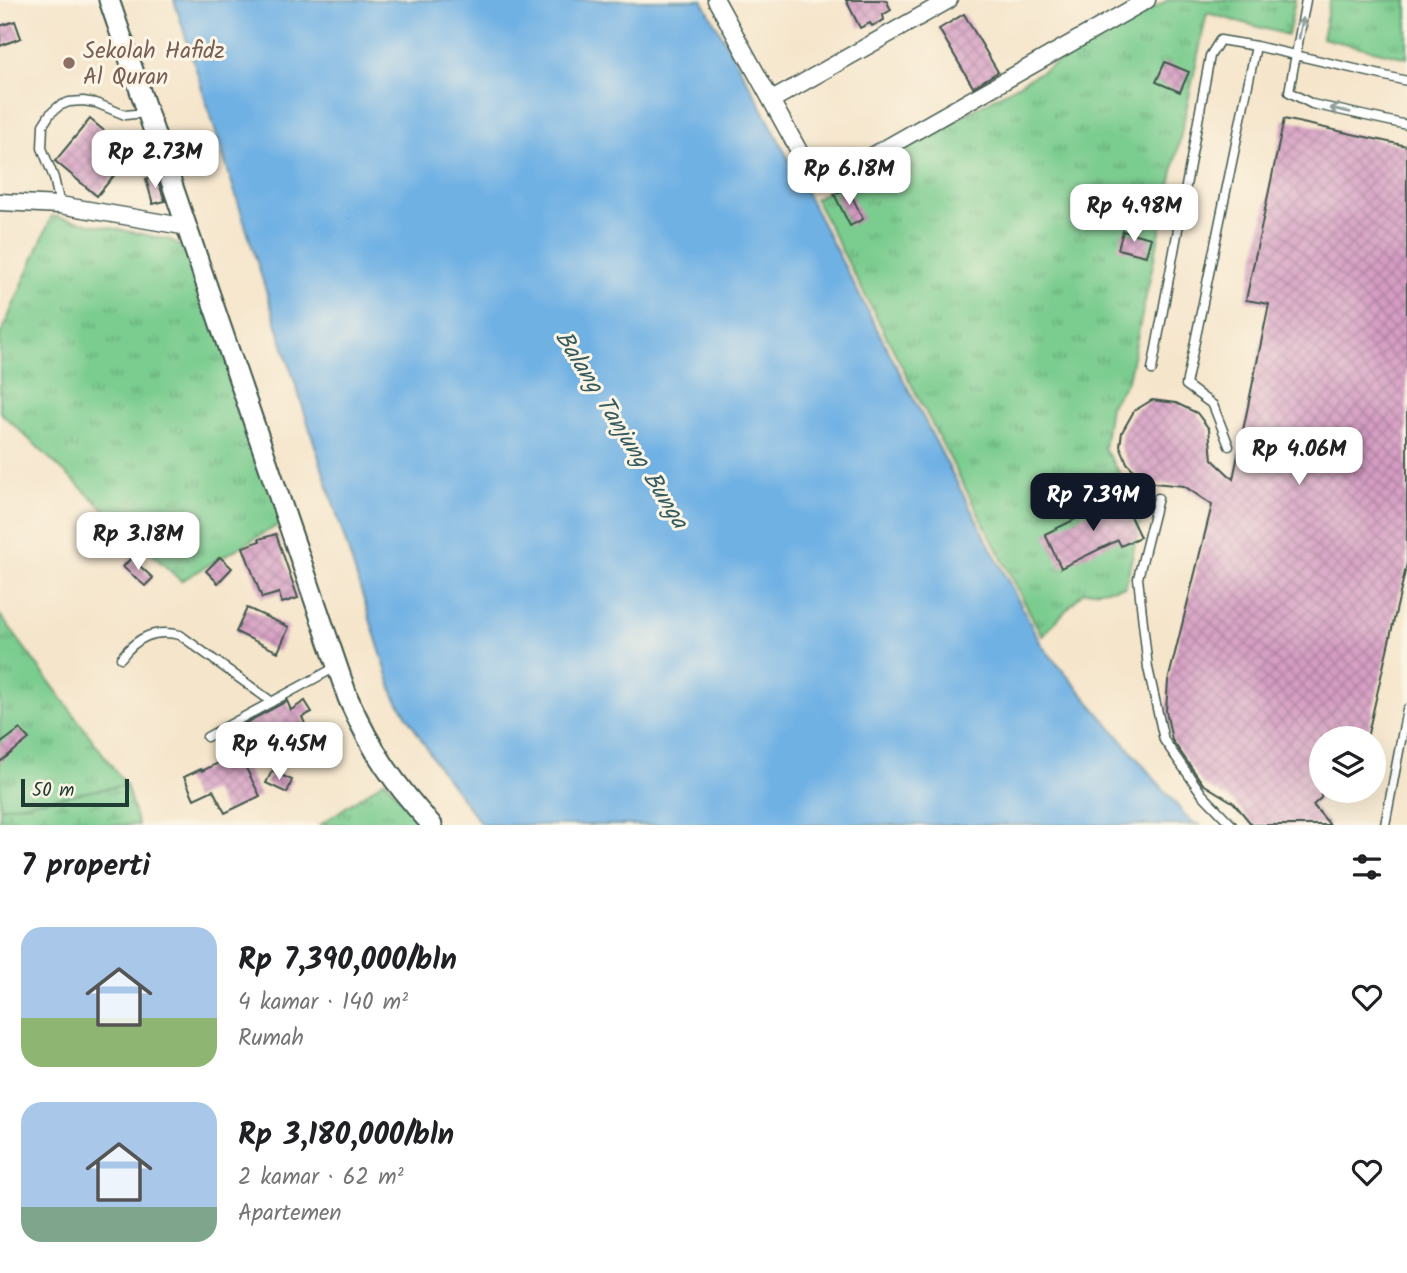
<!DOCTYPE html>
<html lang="id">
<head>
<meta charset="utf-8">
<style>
	:root { --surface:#fff; --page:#f2f2f2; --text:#202124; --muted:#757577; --accent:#111827 }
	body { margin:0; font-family:Kalam,sans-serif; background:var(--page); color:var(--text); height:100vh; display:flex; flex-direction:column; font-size:26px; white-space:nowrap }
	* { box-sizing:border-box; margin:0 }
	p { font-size:23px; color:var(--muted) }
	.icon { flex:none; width:38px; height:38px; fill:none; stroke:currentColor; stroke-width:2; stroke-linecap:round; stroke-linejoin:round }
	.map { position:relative; height:825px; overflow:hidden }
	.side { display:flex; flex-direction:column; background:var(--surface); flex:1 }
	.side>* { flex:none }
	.buttons { position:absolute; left:1309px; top:726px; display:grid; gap:14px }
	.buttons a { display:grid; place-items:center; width:77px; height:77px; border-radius:50%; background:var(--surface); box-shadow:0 7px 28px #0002; font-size:35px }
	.scale { position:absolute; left:21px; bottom:18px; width:108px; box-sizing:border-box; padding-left:7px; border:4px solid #1f3d34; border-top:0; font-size:19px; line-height:24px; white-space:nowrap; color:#1f3d34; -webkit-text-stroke:5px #fcf5e5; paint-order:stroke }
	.price { position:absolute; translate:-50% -60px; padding:0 16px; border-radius:14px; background:#fff; color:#222; font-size:23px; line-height:46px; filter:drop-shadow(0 2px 4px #0008) }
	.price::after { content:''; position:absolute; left:50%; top:42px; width:21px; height:16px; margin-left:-10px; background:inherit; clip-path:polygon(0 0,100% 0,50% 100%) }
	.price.active { background:var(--accent); color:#fff }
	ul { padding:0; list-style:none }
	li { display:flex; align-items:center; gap:21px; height:175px; padding:0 21px }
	li span { display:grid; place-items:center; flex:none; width:196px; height:140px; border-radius:21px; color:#555 }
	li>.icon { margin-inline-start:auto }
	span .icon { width:84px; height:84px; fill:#fffc; stroke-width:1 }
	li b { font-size:30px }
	h2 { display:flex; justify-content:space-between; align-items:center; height:84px; padding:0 21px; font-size:30px }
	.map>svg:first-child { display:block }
	.grass { fill:url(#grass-tufts); stroke:#4c8462; stroke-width:2 }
	.wetland { fill:url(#wetland-marsh); stroke:#4c8462; stroke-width:2 }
	.water { fill:#70b1e4; stroke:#48778c; stroke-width:2 }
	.building { fill:url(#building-cross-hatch) }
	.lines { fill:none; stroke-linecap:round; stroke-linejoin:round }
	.service-casing { stroke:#3f564b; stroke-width:11 }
	.minor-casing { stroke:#3f564b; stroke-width:19 }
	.tertiary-casing { stroke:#3f564b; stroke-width:23 }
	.service { stroke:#fff; stroke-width:8 }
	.minor { stroke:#fff; stroke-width:16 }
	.tertiary { stroke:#fff; stroke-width:19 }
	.oneway { stroke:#8f9e9a }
	.education-dot { fill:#8d6e63; stroke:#fcf5e5; stroke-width:2.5 }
	.labels { text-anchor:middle; stroke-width:6; stroke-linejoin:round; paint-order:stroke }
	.education-label { font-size:23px; fill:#785e54; stroke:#fcf5e5; text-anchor:start }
	.water-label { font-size:24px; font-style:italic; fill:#335a60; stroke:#fcf5e5 }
</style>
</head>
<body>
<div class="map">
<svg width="1407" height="825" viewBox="0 0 1407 825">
	<defs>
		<pattern id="grass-tufts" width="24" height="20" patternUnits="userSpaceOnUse" patternTransform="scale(1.75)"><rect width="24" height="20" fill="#7acc8f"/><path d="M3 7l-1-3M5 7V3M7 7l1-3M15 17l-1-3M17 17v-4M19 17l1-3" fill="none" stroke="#63a776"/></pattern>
		<pattern id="wetland-marsh" width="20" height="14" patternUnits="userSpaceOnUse" patternTransform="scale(1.75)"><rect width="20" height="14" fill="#7acc8f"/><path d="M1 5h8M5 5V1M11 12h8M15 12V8" fill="none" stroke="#63a776"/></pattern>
		<pattern id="building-cross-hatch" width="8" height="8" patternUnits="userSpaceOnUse" patternTransform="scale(1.75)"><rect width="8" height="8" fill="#d59cc3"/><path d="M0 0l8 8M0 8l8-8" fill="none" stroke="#ac809f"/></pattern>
	</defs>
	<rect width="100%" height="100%" fill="#fcf5e5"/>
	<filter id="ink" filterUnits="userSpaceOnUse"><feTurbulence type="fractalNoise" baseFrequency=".0143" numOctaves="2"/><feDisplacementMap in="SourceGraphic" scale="14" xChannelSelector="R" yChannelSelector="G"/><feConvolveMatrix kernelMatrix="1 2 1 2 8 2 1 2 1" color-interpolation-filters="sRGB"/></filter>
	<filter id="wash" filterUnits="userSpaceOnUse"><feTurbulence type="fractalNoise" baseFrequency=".00686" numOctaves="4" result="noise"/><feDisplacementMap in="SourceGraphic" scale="28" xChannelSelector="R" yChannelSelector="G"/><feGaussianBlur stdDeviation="1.57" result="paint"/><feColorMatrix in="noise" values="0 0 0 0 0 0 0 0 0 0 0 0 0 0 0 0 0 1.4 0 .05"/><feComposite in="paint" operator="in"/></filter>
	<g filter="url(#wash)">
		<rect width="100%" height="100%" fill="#f5e5cb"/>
		<!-- grass -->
		<path class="grass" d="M1168,0H1295L1288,35L1207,13L1128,380L1110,406L1104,448L1143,510L1125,587L1083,592L1042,636L815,199Z
			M1330,0H1407V58L1322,38Z
			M52,216L171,240L193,256L287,520L181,581L0,412V336Z
			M0,615L126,785L0,808Z
			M385,780L423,825H320Z"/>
		<!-- wetland -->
		<path class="wetland" d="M126,785L138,825H0V808Z"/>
		<!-- water -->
		<path class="water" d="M174,0H702L759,102L1042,646L1191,822L1202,825H482L439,768L394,695Z"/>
		<g id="blocks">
			<!-- building -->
			<path class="building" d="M846,0H886L891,10L883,15L884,20L872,26L870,23L860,28Z
				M964,14L998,72L973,87L939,29Z
				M15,21L21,38L0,46V26Z
				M1165,62L1189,72L1180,92L1156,82Z
				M90,119L132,154L97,196L55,161Z
				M1284,119L1407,146V563L1367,738H1321V798L1313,805L1330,825H1252L1234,803L1203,784L1172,740L1166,711L1168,681L1212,505L1184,486L1154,483L1138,475L1127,463L1120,446L1122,432L1134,411L1152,400L1176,403L1197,413L1209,429L1212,459L1233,479L1269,304L1246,300Z
				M156,176L165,201L153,204L146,179Z
				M848,188L863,219L850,226L834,194Z
				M1123,231L1151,238L1146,256L1118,249Z
				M1121,497L1140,537L1121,546L1118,540L1061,568L1045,534Z
				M276,534L298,598L282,603L279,593L262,598L243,547L260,541L259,539Z
				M220,557L232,568L218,583L206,571Z
				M131,558L153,578L145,586L123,567Z
				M247,608L289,627L278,652L236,632Z
				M287,701L291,710L305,701L312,712L302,717L312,740L279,749L272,729L251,739L244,724Z
				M20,729L29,739L0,762V744Z
				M235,755L241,758L260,796L225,813L213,790L194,799L184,777L201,769L202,771Z
				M272,771L292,780L287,793L266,783Z"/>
		</g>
	</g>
	<g filter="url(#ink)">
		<use href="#blocks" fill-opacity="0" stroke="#3f564b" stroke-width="2"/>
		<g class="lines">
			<!-- service casing -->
			<g class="service-casing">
				<path id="service" d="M1306,0L1289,92L1312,104L1407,125
					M60,205L54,178L42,148L43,125L50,114L59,106L69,102L83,101L96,103L125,115L146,113
					M1152,370L1210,56L1220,40L1256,46L1407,81
					M1229,446L1213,405L1186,385L1256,46
					M1158,498L1138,578L1148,668L1164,740L1202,794L1232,825
					M121,658C137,637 154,629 180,635L272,702
					M207,737L336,667
					M1385,825L1407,709"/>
			</g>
			<!-- minor casing -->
			<g class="minor-casing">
				<path id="minor" d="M716,0L810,171C818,180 824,179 835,177L1147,0
					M772,100L949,0
					M0,202L60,205L188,227"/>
			</g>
			<!-- tertiary casing -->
			<g class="tertiary-casing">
				<path id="tertiary" d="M109,0L348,698C371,750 394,784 432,825"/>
			</g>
			<!-- service -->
			<use href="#service" class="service"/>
			<!-- minor -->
			<use href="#minor" class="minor"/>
			<!-- tertiary -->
			<use href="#tertiary" class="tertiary"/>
		</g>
		<!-- one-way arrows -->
		<defs><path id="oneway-shaft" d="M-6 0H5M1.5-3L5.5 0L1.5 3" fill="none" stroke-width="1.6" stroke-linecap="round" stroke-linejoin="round" transform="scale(1.75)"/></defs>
		<g class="oneway">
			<use href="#oneway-shaft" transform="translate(1301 28) rotate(-79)"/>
			<use href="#oneway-shaft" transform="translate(1340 110) rotate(-167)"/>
		</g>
	</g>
	<!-- markers -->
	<circle class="education-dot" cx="69" cy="63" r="7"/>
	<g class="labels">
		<!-- education labels -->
		<g class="education-label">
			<text x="83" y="58">Sekolah Hafidz<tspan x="83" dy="26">Al Quran</tspan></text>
		</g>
		<!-- water labels -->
		<g class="water-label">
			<text transform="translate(622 429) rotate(58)" y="8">Balang Tanjung Bunga</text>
		</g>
	</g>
</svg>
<div class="buttons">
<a><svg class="icon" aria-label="layers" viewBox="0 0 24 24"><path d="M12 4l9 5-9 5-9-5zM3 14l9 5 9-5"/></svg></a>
</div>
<div class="scale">50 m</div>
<b class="price" style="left:155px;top:190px">Rp 2.73M</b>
<b class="price" style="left:849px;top:207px">Rp 6.18M</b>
<b class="price" style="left:1134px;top:244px">Rp 4.98M</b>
<b class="price" style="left:1299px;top:487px">Rp 4.06M</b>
<b class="price active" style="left:1093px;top:533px">Rp 7.39M</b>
<b class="price" style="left:138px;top:572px">Rp 3.18M</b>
<b class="price" style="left:279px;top:782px">Rp 4.45M</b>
</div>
<section class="side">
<h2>7 properti<svg class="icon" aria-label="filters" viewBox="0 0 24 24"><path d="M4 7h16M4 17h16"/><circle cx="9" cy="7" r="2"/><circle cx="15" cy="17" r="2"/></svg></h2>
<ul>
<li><span style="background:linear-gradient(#a9c7e8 65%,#8fb573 0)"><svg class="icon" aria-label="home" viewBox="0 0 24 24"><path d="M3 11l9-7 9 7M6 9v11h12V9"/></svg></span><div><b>Rp 7,390,000/bln</b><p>4 kamar · 140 m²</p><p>Rumah</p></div><svg class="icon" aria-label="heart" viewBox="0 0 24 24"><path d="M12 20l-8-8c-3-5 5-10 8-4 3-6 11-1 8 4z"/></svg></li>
<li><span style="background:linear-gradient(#a9c7e8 75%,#7fa58c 0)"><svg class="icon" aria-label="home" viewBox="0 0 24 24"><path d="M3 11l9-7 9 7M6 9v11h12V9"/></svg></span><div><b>Rp 3,180,000/bln</b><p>2 kamar · 62 m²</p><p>Apartemen</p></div><svg class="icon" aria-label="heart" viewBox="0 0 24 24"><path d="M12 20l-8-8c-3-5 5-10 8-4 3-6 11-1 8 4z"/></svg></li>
</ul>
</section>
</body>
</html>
